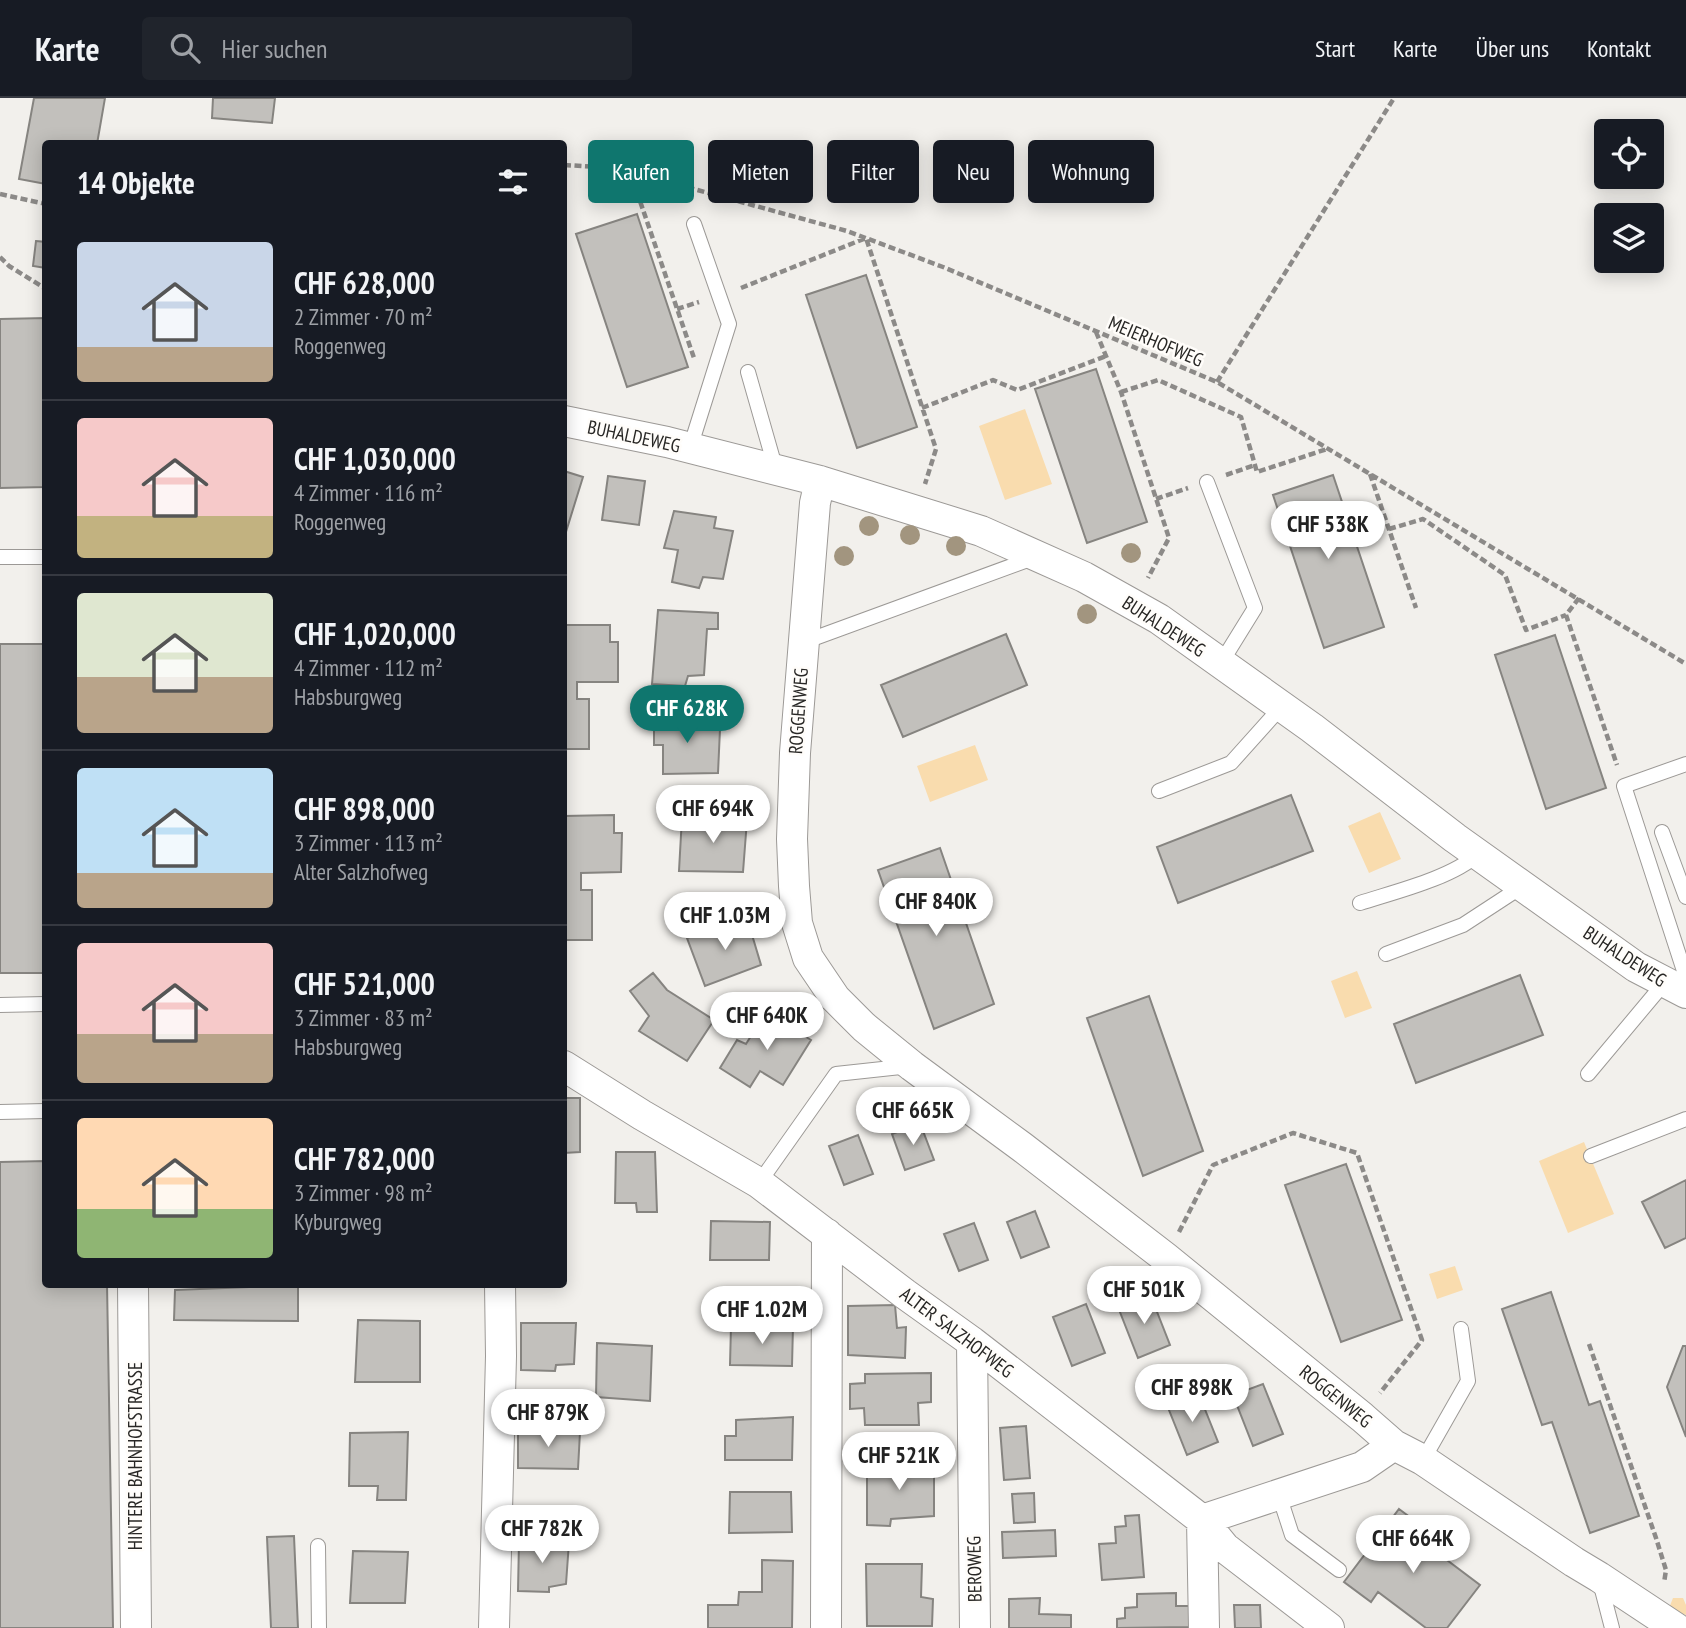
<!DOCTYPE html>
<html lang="de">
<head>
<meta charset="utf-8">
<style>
	:root { --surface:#171b24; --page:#20242c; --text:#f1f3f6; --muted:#9ea1a6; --line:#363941; --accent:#0f766e }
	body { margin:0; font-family:"PT Sans Narrow",sans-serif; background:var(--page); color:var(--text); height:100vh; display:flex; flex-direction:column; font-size:26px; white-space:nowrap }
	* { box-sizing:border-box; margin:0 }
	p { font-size:23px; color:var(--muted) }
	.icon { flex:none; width:38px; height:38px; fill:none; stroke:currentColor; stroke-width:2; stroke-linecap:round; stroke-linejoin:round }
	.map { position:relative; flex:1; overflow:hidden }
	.drawer { position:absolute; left:42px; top:42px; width:525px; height:1148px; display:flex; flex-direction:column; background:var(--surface); border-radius:7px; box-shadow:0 4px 18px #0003 }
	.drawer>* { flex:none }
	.hud { position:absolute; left:588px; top:42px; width:665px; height:63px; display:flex; gap:14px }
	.fabs { position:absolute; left:1594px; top:21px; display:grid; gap:14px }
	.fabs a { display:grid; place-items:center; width:70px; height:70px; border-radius:7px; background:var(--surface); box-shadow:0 4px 18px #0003; font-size:35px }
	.price { position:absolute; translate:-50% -60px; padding:0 16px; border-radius:24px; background:#fff; color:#222; font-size:23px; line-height:46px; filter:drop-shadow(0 2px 4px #0008) }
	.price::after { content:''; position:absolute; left:50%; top:42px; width:21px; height:16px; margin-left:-10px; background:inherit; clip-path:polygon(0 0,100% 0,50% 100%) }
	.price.on { background:var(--accent); color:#fff }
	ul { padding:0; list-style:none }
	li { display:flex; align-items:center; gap:21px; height:175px; padding:0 35px }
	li+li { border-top:2px solid var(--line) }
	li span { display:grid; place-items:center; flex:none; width:196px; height:140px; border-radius:7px; color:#555 }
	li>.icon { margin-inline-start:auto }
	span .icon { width:84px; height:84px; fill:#fffc; stroke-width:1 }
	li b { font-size:30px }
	h2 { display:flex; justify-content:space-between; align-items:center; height:84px; padding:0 35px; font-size:30px }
	.tag { padding:0 24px; border-radius:7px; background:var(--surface); box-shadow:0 4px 18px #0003; font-size:24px; line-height:63px }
	.tag.on { background:var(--accent); color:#fff }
	header { display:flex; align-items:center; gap:42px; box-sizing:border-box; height:98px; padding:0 35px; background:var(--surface); border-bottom:2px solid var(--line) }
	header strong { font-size:33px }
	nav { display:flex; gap:38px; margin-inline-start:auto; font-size:24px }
	.search { width:490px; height:63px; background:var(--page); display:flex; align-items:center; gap:18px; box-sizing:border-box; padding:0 24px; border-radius:7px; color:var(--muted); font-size:26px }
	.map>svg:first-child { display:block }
	.green { fill:#f9dcae }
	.building { fill:#c2c0bc; stroke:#868480; stroke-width:2 }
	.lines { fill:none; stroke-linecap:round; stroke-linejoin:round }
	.service-casing { stroke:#9c9996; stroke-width:16 }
	.minor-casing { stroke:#9c9996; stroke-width:32 }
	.path { stroke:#8c8a88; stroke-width:4.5; stroke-dasharray:7 3.5; stroke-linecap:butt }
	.service { stroke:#fff; stroke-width:14 }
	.minor { stroke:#fff; stroke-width:30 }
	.tree { fill:#a2957f }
	.labels { text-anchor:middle; stroke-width:5; stroke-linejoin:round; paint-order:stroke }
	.street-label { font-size:19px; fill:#282725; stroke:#fffdfa }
</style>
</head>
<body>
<header>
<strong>Karte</strong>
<div class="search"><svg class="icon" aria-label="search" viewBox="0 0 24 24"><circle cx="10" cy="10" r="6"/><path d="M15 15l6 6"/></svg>Hier suchen</div>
<nav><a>Start</a><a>Karte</a><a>Über uns</a><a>Kontakt</a></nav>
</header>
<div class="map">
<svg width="1686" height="1530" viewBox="0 0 1686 1530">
	<rect width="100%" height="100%" fill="#f2f0ec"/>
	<!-- green -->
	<path class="green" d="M1025,311L1052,386L1005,402L979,328Z
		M975,647L988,682L930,704L917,668Z
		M1380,714L1401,761L1369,775L1348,728Z
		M1357,873L1372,910L1345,920L1331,883Z
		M1584,1044L1614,1116L1568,1135L1539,1063Z
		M1455,1168L1463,1192L1437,1201L1429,1176Z
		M1673,1500H1683L1686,1507V1517L1669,1510Z"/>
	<!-- building -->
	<path class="building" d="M34,0H105L97,46H46V86L19,81Z
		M213,0H275L272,25L212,20Z
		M637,116L688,269L627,289L576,136Z
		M36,143L46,144V170L33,168Z
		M866,177L917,329L857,350L806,197Z
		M46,220V389L0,390V221Z
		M1096,271L1147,424L1087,445L1035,291Z
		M564,373L583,379L565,437L564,436Z
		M1333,377L1384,529L1324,550L1273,397Z
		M608,378L645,383L639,427L602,422Z
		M674,413L716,419L714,430L733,433L723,481L703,479L699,490L672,484L678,452L664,450Z
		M658,512L718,515V531H707L704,577L688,578L685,588L652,586Z
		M564,527H610V544H618V584H577V601H589V651H564Z
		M1006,536L1027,587L903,639L881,587Z
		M1555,537L1606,690L1546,711L1495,557Z
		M0,546H46V875H0Z
		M654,616H695L693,627L720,631L718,675L663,676V647H654Z
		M1291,697L1313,753L1178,805L1157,749Z
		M614,717V735H622L621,774L581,775V792H592V842H564V718Z
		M682,719L747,722L743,774L679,773Z
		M940,750L994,906L934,931L878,772Z
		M747,820L761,867L705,888L687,840Z
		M653,875L667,892L714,922L687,963L639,933L649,918L630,893Z
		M1520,877L1543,937L1416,985L1394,926Z
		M1149,898L1203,1053L1143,1078L1087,920Z
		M766,914L811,942L783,987L760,973L750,989L720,970L737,942L746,946Z
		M564,1000H580V1054L564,1055Z
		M920,1025L934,1062L905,1072L892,1036Z
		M858,1037L873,1076L844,1087L829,1048Z
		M616,1054H655L657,1114H637L636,1105H615Z
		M46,1063V1186H107L113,1530H0V1064Z
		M1346,1066L1402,1222L1341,1244L1285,1087Z
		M1686,1082V1140L1665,1150L1642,1104Z
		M1035,1113L1049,1149L1021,1160L1007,1124Z
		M711,1123L770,1124L769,1162H710Z
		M974,1125L988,1162L959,1173L944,1136Z
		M298,1187V1223L174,1222L175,1192Z
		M1551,1194L1589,1307L1600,1303L1639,1418L1590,1435L1552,1324L1542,1327L1502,1211Z
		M1150,1196L1170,1247L1138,1260L1118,1209Z
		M1086,1206L1105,1255L1072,1268L1053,1219Z
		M895,1207L897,1230L906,1229L905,1260L848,1257V1208Z
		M358,1222L420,1223V1284H355Z
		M521,1225H576L574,1266L556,1267L555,1273L521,1272Z
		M731,1228H793L792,1268L730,1267Z
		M597,1245L652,1248L650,1303L596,1299Z
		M1683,1248H1686V1339L1667,1289Z
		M931,1275V1304L918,1305L919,1327H865L864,1310L850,1311V1286L865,1285V1276Z
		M1263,1286L1283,1336L1253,1348L1233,1297Z
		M1198,1294L1218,1344L1187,1357L1167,1307Z
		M793,1319L792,1362H725V1338H736V1322Z
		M1026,1328L1030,1380L1004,1382L1000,1330Z
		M518,1331L580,1334L578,1371L518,1370Z
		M408,1334L406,1402H377L378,1388H349L350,1335Z
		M867,1366H934V1418L891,1421L890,1428L867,1427Z
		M730,1394H791L792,1434L729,1435Z
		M1034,1395L1035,1424L1014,1425L1012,1396Z
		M1399,1411L1438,1440L1431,1450L1480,1487L1447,1530H1426L1378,1494L1371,1504L1344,1484Z
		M1139,1417L1144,1479L1102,1482L1099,1446L1116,1445L1115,1429L1126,1428L1125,1418Z
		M1055,1432L1056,1458L1003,1460L1002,1434Z
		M294,1438L298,1530H271L267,1439Z
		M519,1443L569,1444L566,1486L549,1489V1494L518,1493Z
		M353,1453L408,1454L405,1505H350Z
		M762,1462L793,1463L792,1530H708V1507H738L739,1494H762Z
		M866,1466H922L921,1499L933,1501L932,1528H867Z
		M1176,1495V1508H1189V1529L1117,1530V1521L1125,1520V1510L1137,1509V1496Z
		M1040,1500L1039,1516L1071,1517V1530H1009V1501Z
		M1234,1507H1260L1261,1530H1235Z"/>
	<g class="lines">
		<!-- service casing -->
		<g class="service-casing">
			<path id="service" d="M748,274L776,372
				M690,350L729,226L694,126
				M1207,384L1255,510L1221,565
				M0,459H46
				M804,544L1036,459
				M1686,666L1624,688L1686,879
				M1159,693L1231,665L1282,608
				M1662,734L1686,799
				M1360,805C1394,794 1452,780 1478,756
				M1386,856L1463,827L1512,795L1524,789
				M0,907L46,906
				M1588,976L1665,884
				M0,1014L46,1013
				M1591,1058L1686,1021
				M759,1085L836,976L910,968
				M1423,1362L1468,1283L1461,1231
				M1279,1397L1292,1437L1339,1472
				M318,1448L319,1530
				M1600,1484L1612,1530"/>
		</g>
		<!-- minor casing -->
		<g class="minor-casing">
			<path id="minor" d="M564,323L667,344L820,383L981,433L1084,479L1159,521L1312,630L1455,740L1636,869L1686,895
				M820,383L815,405L795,655L792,741L794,788L797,825L808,860L835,900L864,929L912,968L1022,1049L1166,1160L1362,1319L1394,1347L1423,1362L1574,1464L1599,1479L1676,1530
				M564,968L642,1017L759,1085L905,1196L972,1244L1202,1422L1225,1450L1329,1530
				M133,1186L136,1530
				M972,1244L975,1530
				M1202,1422L1362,1369L1394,1347
				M1202,1422L1204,1530
				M494,1530L501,1258L500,1186
				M826,1530L827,1136"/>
		</g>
		<!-- path -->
		<path class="path" d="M564,67L617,70L847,133L943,169L1217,284L1686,566
			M630,74L694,260
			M0,96L46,106
			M0,159L9,168L46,191
			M741,190L866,140L936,351L925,386
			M677,211L699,204
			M1096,234L1121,294L1169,440L1148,480
			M1217,284L1394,0
			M1121,294L1158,282L1241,319L1257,374L1327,351
			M922,310L993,282L1017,292L1106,258
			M1370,376L1416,510
			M1226,377L1255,367
			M1156,401L1188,390
			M1389,431L1423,421L1505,477L1526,532L1566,517
			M1579,500L1566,517L1617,667
			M1179,1134L1213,1067L1293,1035L1357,1055L1422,1242L1380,1295
			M1589,1246L1656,1440L1666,1472L1664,1485"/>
		<!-- service -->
		<use href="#service" class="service"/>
		<!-- minor -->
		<use href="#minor" class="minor"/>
	</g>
	<!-- trees -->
	<g class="tree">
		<circle cx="869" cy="428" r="10"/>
		<circle cx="910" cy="437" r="10"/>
		<circle cx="956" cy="448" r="10"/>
		<circle cx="1131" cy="455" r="10"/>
		<circle cx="844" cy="458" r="10"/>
		<circle cx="1087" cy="516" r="10"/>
	</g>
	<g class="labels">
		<!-- street labels -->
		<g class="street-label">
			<text transform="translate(1156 243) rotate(23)" y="7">MEIERHOFWEG</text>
			<text transform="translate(634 338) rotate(12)" y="7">BUHALDEWEG</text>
			<text transform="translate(1164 528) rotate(33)" y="7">BUHALDEWEG</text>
			<text transform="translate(798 613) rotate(-86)" y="7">ROGGENWEG</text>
			<text transform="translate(1625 858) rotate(33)" y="7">BUHALDEWEG</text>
			<text transform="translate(957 1234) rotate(37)" y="7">ALTER SALZHOFWEG</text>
			<text transform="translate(1336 1298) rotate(39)" y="7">ROGGENWEG</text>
			<text transform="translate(135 1358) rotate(-90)" y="7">HINTERE BAHNHOFSTRASSE</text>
			<text transform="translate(974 1471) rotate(-91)" y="7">BEROWEG</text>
		</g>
	</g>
</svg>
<div class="fabs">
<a><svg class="icon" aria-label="locate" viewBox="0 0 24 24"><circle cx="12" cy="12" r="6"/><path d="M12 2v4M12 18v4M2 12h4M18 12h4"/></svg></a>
<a><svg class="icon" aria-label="layers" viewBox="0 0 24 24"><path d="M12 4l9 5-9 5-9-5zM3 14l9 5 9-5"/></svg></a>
</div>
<b class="price" style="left:1328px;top:463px">CHF 538K</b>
<b class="price on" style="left:687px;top:647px">CHF 628K</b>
<b class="price" style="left:713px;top:747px">CHF 694K</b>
<b class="price" style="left:936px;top:840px">CHF 840K</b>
<b class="price" style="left:725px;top:854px">CHF 1.03M</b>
<b class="price" style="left:767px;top:954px">CHF 640K</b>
<b class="price" style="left:913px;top:1049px">CHF 665K</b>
<b class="price" style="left:1144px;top:1228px">CHF 501K</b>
<b class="price" style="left:762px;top:1248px">CHF 1.02M</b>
<b class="price" style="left:1192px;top:1326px">CHF 898K</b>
<b class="price" style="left:548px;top:1351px">CHF 879K</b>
<b class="price" style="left:899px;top:1394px">CHF 521K</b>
<b class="price" style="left:542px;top:1467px">CHF 782K</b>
<b class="price" style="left:1413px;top:1477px">CHF 664K</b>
<div class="hud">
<a class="tag on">Kaufen</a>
<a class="tag">Mieten</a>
<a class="tag">Filter</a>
<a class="tag">Neu</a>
<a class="tag">Wohnung</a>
</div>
<section class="drawer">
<h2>14 Objekte<svg class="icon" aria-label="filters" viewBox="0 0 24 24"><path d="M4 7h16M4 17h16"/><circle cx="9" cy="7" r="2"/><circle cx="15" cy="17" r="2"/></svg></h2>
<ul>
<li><span style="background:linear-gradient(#c9d6e8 75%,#b9a48a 0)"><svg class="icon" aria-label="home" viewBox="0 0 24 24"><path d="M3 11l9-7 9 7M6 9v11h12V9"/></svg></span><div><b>CHF 628,000</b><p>2 Zimmer · 70 m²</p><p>Roggenweg</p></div></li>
<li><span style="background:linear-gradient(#f6c9c9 70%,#c2b280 0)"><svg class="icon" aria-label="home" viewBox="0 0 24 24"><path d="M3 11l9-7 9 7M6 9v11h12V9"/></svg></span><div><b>CHF 1,030,000</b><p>4 Zimmer · 116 m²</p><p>Roggenweg</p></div></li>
<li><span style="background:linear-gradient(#dfe7d0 60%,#b9a48a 0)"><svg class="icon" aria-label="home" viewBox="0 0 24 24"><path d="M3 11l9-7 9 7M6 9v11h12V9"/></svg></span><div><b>CHF 1,020,000</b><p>4 Zimmer · 112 m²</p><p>Habsburgweg</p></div></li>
<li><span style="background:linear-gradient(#bfe0f5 75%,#b9a48a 0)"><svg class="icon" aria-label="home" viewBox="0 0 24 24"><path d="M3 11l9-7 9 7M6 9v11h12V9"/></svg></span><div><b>CHF 898,000</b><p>3 Zimmer · 113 m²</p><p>Alter Salzhofweg</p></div></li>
<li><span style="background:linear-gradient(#f6c9c9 65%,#b9a48a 0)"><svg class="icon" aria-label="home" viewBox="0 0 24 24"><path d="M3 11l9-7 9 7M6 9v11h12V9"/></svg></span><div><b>CHF 521,000</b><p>3 Zimmer · 83 m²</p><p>Habsburgweg</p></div></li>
<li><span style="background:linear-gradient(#ffd9b3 65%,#8fb573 0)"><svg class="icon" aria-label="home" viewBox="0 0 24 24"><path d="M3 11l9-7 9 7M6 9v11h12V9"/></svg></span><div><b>CHF 782,000</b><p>3 Zimmer · 98 m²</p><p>Kyburgweg</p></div></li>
</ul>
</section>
</div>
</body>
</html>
